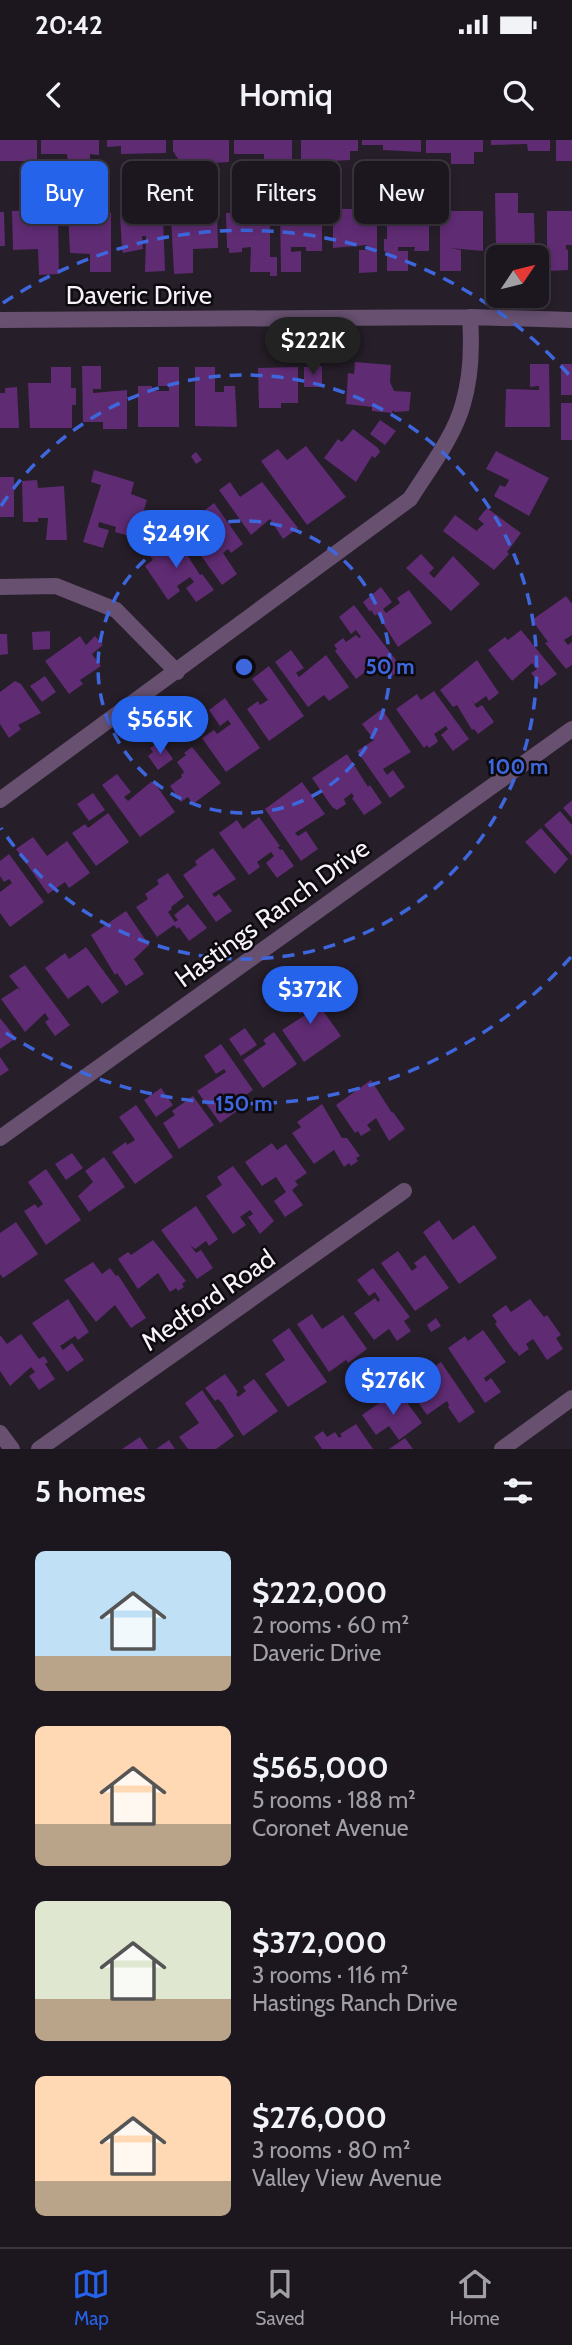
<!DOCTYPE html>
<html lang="en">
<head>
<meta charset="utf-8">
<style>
	:root { --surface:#1c161f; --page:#29232c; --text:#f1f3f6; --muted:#a09fa4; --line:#3a353d; --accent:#2563eb }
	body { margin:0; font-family:Cabin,sans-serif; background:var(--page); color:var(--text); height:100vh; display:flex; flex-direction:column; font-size:26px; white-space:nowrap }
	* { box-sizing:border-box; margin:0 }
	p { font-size:23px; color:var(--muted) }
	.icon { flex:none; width:38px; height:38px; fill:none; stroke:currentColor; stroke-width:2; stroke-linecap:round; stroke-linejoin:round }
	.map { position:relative; height:1309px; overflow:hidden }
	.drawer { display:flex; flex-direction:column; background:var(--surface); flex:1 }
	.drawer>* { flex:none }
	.banner { position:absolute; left:21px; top:21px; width:530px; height:63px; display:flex; gap:14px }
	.needle { width:46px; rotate:55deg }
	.fabs { position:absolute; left:486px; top:105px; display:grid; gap:14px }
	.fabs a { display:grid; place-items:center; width:63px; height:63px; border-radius:10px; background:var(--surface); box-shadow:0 4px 10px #0003,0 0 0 2px var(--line); font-size:35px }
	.price { position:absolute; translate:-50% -60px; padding:0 16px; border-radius:24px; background:var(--accent); color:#fff; font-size:23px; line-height:46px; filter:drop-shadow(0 2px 4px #0008) }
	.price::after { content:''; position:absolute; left:50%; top:42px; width:21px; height:16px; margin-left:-10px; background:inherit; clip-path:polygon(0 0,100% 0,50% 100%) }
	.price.active { background:#222; color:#fff }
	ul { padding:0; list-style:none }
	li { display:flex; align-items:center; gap:21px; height:175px; padding:0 35px }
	li span { display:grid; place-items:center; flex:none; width:196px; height:140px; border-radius:10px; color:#555 }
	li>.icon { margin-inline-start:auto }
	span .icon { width:84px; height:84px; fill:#fffc; stroke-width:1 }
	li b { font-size:30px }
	h2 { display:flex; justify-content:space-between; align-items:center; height:84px; padding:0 35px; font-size:30px }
	.tag { padding:0 24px; border-radius:10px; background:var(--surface); box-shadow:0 4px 10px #0003,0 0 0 2px var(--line); font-size:24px; line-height:63px }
	.tag.active { background:var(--accent); color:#fff }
	.status { display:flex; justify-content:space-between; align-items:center; height:49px; padding:0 35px; background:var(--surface); direction:ltr }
	.status svg { height:19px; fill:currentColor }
	header { display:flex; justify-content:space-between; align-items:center; height:91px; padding:0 35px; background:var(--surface); font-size:32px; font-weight:600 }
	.tab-bar { display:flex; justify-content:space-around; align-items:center; height:98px; border-top:2px solid var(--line); background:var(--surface); font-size:19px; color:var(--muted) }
	.tab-bar a { display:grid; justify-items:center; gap:4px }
	.tab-bar .active { color:var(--accent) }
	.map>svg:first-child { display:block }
	.building { fill:#5f2b73 }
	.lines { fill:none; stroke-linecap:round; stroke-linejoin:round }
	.street { stroke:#675070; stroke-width:16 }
	.ring { fill:none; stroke:#3e67dd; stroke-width:3.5; stroke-dasharray:12 9 }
	.labels { text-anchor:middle; stroke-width:5; stroke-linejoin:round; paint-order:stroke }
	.street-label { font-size:26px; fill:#f7f2f9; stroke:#0d0a0f }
	.centre { fill:#3e67dd; stroke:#0d0a0f; stroke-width:3.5 }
	.ring-label { font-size:21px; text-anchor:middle; font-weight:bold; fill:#3e67dd; stroke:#0d0a0f; stroke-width:5; stroke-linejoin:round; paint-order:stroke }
</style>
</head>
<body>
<div class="status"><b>20:42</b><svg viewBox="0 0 49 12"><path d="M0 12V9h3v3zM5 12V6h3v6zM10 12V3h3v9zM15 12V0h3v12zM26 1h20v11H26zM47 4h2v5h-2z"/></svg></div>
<header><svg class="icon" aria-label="back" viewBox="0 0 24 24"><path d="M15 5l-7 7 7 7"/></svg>Homiq<svg class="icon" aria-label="search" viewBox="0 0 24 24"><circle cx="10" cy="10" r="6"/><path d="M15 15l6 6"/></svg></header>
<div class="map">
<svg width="572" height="1309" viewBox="0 0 572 1309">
	<rect width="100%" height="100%" fill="#261e29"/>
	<!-- building -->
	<path class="building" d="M0,0H37V21H0Z
		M41,0H99V15L90,14V24H68L67,14H41Z
		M107,0H166V13L121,14V6L107,7Z
		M173,0H229V22L213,23L205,28L188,22H180L173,11Z
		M234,0H292V25L264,26V14H234Z
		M301,0H358V11H350V20L301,23Z
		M362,0H421V12L383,10V5H362Z
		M426,0H483V12H474V24H451V13H426Z
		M491,0H550V11H528L527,4L491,5Z
		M556,0H572V21H556Z
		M409,20H422V39H410Z
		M495,53H518V73H534L535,109H537V117H515L516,113H511V107L496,108Z
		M370,59H377V132L359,133V110H367V105L333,108V69H357Z
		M53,62V74H58L59,134L39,135L38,109L13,110L12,71L32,70V63Z
		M138,62H153L155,74H163L165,131L145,132L146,96H142L143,109L123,113L122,110L120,74H135Z
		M217,69L218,108L193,109V133L174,134L171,77L193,76V70Z
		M387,71H429V111H414L415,107H398V111H408V131H387V112L384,111V99H387Z
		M440,71H483V111L450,108L461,110V131H440Z
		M547,71H572V105H566V110L568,109V130L547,131Z
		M0,72H4L5,106H0Z
		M270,72V117H277V136H270V132H250L251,107L242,108V112L229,113V108H227L226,73Z
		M280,72H322V111H306V107H291V112L301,111V132H281Z
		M68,73H111V132H90V114L70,113Z
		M355,222L391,225L390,242L394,251L411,252L409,271L395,272L393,270L392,273L372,271V267L346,264L348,233L354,234Z
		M530,224H549L550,287H505L506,249L539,250V246L530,247Z
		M561,224H572V255H561Z
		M82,226H101V249H93V253L127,250V289H103V282H83Z
		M322,226V247H304V227Z
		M51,227H71V248H76V265H72V288H30L28,243H51Z
		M158,227H179V287H138V246H152V251H169V246H158Z
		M195,227H215V252H224V246H235L237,287L195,286Z
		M298,227V263H281V268H259L258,228Z
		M17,247L19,288H0V253H5V248Z
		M561,263H572V300H561Z
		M380,280L396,291L385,305L370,294Z
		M353,289L378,308L380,312L375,318L372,316L356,342L324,318L338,299L342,302Z
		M306,306L346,357L307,385L261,321L278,309L287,320Z
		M496,311L549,338L529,376L494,356L500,345L505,347L509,340L486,329Z
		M196,312L202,320L196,324L191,316Z
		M94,330L134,342L131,354L147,360L140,383L133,381L129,396L115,392L116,387L99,382L98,387L109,390L103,408L83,402L101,345L91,342Z
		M0,337H14V377H0Z
		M37,340L38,348L64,346L67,400H46L48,378H38V382H23L22,341Z
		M230,342L240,357L262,342L298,388L283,399L270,379L251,395L219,350Z
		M214,363L243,404L231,413L228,409L223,413L237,434L222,445L187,396L206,381L201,373Z
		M487,368L521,393L507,412L509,414L494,430L443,391L455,375L478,392L477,390L484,384L478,379Z
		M166,393L175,405L179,402L200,435L202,434L214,450L196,462L186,448L194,442L190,437L177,446L180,451L168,460L145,426L153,420L148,413L155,408L160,415L164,412L155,400Z
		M421,414L434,428L429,433L434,438L453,416L480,444L451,471L406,428Z
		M381,447L392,462L383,469L386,473L400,463L397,458L409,450L432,483L398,507L377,474L375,476L371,470L370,472L363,462Z
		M566,456L572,464V495L564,500L568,505L572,502V525L566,529L545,503L548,502L532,480Z
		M354,465L402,528L389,538L378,522L356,539L335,511L337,509L334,505L343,498L346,502L356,495L359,498L361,497L356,490L351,494L339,477Z
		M521,490L557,534L541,546L531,533L537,529L532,523L512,541L488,510L505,497L508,500Z
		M50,491V509L33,510L32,492Z
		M0,494H7L8,514L0,515Z
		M80,496L86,505L95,496L103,505L92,514L101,526L80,540L83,544L69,554L45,521Z
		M291,510L304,528L296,533L299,537L326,515L349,547L329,561L324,555L308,567L275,522Z
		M477,520L499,553L489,561L486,556L475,564L472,561L477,568L482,565L494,582L478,594L474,589L472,590L457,565L453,567L440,550Z
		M269,526L304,576L269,601L247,569L258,561L260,565L268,560L252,539Z
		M45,536L56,552L42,562L30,546Z
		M15,541L21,544L41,573L18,585L21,589L9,598L0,584V552Z
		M434,551L469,599L453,611L441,595L448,589L446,586L434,594L438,601L435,604L429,608L427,605L424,608L396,569L417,554L421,560Z
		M225,558L260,608L226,632L202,598L214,590L217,594L231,584L228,580L220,586L209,570Z
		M382,569L411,612L383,629L387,635L393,630L405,647L390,658L357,611L374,600L362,584Z
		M158,603L161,606L163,605L173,619L158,630L148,616L153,612L150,608Z
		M192,607L221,643L193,664L188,657L181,662L170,646L182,637L181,635L184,632L177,622L186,615L184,613Z
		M347,614L368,647L370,645L382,663L364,675L352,658L354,657L352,653L344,659L346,664L337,670L332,667L312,638Z
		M117,634L131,652L124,657L128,661L151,642H154L175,672L140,697L102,645Z
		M302,642L325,674L295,693L298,696L306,691L318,709L301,721L265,669Z
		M93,653L105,670L89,681L77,664Z
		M572,660V678L563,668Z
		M560,671L572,685V716L544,685Z
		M108,673L129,702L96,726L72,693L85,684L88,688Z
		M259,677L280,706L278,707L280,710L282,709L294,726L277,738L266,723L274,716L271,712L257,722L260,727L249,735L219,693L237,680L243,689Z
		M541,688L568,719L555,734L525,702Z
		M33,697L47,716L67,701L90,733L69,748L65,742L48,754L16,709Z
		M213,708L236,739L212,754L215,757L219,754L232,771L216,782L183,735L197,725L195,721Z
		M9,714L44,762L10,787L0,773V752L12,743L9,739L4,742L0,736V721Z
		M168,733L184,757L171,767L172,769L168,772L175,782L178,780L174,775L188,764L207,788L189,801L179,787L177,789L174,785L157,797L136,767L148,759L145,754L159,744L157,740Z
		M126,771L149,805L134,819L144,834L126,846L117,833L115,835L91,795Z
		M86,807L119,852L102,864L88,845L68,859L45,828L65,813L69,819Z
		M25,825L70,885L55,896L45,882L49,879L45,873L25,892L1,859L18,848L22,852L9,836Z
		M304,844L341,896L304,922L282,890L310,872L308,869L300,874L287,856Z
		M0,878L16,898L0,909Z
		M245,888L257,905L241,916L229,899Z
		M274,892L297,924L263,948L243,920L266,904L263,900Z
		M221,904L253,950L236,962L240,969L220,983L197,951L226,932L224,929L216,934L204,916Z
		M0,917L9,930L0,936Z
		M371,940L392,973L393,972L405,989L389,1001L376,978L367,985L371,990L361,996L358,991L355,993L336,965Z
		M161,948L173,965L156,977L144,960Z
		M193,956L214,985L179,1009L163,983L175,975L172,971Z
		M322,964L342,998H347L360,1016L356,1018L358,1021L351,1026L349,1023L344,1027L334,1010L314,1024L292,993L301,987L297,982Z
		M136,965L173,1017L135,1044L112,1012L126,1002L127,1005L135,1000L119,977Z
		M272,1003L277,1010L286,1004L307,1033L295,1041L298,1045L292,1050L303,1065L285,1077L274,1061L286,1052L276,1037L262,1046L245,1022Z
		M72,1013L83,1028L66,1040L55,1024Z
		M104,1017L125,1047L89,1072L78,1056L93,1042L85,1031Z
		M233,1026L274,1081L260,1094L248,1077L253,1074L250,1070L240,1077L246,1085L233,1094L206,1056L222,1045L217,1037Z
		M46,1029L81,1080L46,1105L24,1071L35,1064L38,1068L43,1064L28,1042Z
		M196,1066L218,1099L209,1106L206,1101L195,1109L190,1105L196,1113L201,1110L213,1128L197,1139L161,1090Z
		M439,1080L453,1100L474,1085L497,1118L459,1144L423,1092Z
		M16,1082L38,1114L3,1138L0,1134V1093Z
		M153,1100L186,1141L182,1144L184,1147L178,1151L176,1148L170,1152L158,1133L138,1149L118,1119L128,1112L131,1115Z
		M398,1111L412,1131L417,1127L414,1123L425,1115L449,1148L415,1171L381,1123Z
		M93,1122L102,1134L110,1128L116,1136L118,1135L146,1178L131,1188L115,1165L96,1182L64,1140Z
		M373,1128L410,1177L404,1181L411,1191L397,1201L389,1189L374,1200L354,1173L375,1158L378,1162L380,1160L375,1152L369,1156L357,1140Z
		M68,1159L89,1192L78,1200L75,1196L60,1206L63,1210L72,1203L84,1220L67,1232L32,1183Z
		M530,1159L544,1177L547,1175L561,1195L556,1198L563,1209L547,1220L533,1199L526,1204L529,1209L519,1216L516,1211L515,1212L495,1184L497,1182L492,1175L506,1165L511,1172Z
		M312,1174L322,1189L343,1175L367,1209L348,1223L346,1220L329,1232L297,1184Z
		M436,1178L441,1186L431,1192L427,1185Z
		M289,1188L327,1242L288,1267L265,1234L285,1220L272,1200Z
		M483,1190L506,1222L484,1238L486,1242L491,1238L501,1252L485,1263L448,1208L465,1196L468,1201Z
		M21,1194L39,1219L44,1216L48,1222L45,1224L55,1239L39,1250L29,1236L35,1232L31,1227L10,1246L0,1231V1195L7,1204Z
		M441,1222L475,1272L459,1283L448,1267L449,1265L447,1261L427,1275L407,1247Z
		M225,1234L238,1252L236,1254L238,1257L246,1251L243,1247L254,1239L278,1271L243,1296L222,1263L218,1259L215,1261L205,1248Z
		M202,1250L234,1296L216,1309H188L179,1297L199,1283L185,1263Z
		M401,1254L422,1283L399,1300L389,1286L376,1295L362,1275L385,1259L388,1263Z
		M356,1284L373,1309H322L314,1297L323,1291L327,1297L335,1292L339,1298L342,1296L340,1294Z
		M140,1297L148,1309H122Z
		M405,1298L413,1309H389Z
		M169,1300L175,1309H156Z"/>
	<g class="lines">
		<!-- street -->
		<path class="street" d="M0,180L470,177L572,180
			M0,447L56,446L116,470L177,532
			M0,660L410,359C428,330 454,297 463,264C471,237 472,205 470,177
			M0,998L572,589
			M0,1293L12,1309
			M39,1309L404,1051
			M502,1309L572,1258"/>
	</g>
	<!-- distance rings -->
	<g class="ring">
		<circle cx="244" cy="527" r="146"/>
		<path d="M1 366A292 292 0 1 1 1 688"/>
		<path d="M571 817A437 437 0 0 1 3 891M3 163A437 437 0 0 1 571 237"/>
	</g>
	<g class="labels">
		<!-- street labels -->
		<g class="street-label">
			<text x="139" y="164">Daveric Drive</text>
			<text transform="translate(272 773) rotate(-36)" y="9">Hastings Ranch Drive</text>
			<text transform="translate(208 1160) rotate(-35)" y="9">Medford Road</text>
		</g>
	</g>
	<circle cx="244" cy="527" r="10" class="centre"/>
	<g class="ring-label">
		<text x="390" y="534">50 m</text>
		<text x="518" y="634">100 m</text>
		<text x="244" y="971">150 m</text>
	</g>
</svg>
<div class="fabs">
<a><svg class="needle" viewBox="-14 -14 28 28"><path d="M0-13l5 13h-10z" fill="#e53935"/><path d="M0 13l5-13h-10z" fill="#a09fa4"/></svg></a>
</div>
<b class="price active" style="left:313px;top:237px">$222K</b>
<b class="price" style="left:176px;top:430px">$249K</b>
<b class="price" style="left:160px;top:616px">$565K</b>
<b class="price" style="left:310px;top:886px">$372K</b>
<b class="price" style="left:393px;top:1277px">$276K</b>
<div class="banner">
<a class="tag active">Buy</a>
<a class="tag">Rent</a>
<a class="tag">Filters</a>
<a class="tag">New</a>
</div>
</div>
<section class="drawer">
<h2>5 homes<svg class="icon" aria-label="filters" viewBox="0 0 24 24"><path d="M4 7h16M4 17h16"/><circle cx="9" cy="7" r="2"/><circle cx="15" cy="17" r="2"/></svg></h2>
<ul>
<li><span style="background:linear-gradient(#bfe0f5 75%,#b9a48a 0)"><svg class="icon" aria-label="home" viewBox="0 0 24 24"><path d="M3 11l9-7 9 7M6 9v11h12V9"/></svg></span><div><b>$222,000</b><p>2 rooms · 60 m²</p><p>Daveric Drive</p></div></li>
<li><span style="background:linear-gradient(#ffd9b3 70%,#b9a48a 0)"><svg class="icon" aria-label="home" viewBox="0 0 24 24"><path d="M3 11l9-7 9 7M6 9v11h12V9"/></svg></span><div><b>$565,000</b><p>5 rooms · 188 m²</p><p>Coronet Avenue</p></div></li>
<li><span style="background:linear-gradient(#dfe7d0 70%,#b9a48a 0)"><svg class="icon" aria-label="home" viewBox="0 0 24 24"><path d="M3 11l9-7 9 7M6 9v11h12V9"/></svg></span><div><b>$372,000</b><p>3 rooms · 116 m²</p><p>Hastings Ranch Drive</p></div></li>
<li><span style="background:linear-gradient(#ffd9b3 75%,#b9a48a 0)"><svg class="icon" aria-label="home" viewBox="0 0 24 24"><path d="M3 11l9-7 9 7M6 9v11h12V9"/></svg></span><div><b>$276,000</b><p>3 rooms · 80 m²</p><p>Valley View Avenue</p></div></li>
</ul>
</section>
<nav class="tab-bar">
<a class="active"><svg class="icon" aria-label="map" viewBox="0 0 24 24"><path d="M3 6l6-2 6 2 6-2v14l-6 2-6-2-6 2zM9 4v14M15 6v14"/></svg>Map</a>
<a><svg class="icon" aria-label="saved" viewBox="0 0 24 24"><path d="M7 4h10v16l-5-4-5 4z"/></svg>Saved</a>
<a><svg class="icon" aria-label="home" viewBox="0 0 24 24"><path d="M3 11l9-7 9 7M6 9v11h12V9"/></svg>Home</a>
</nav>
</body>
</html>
